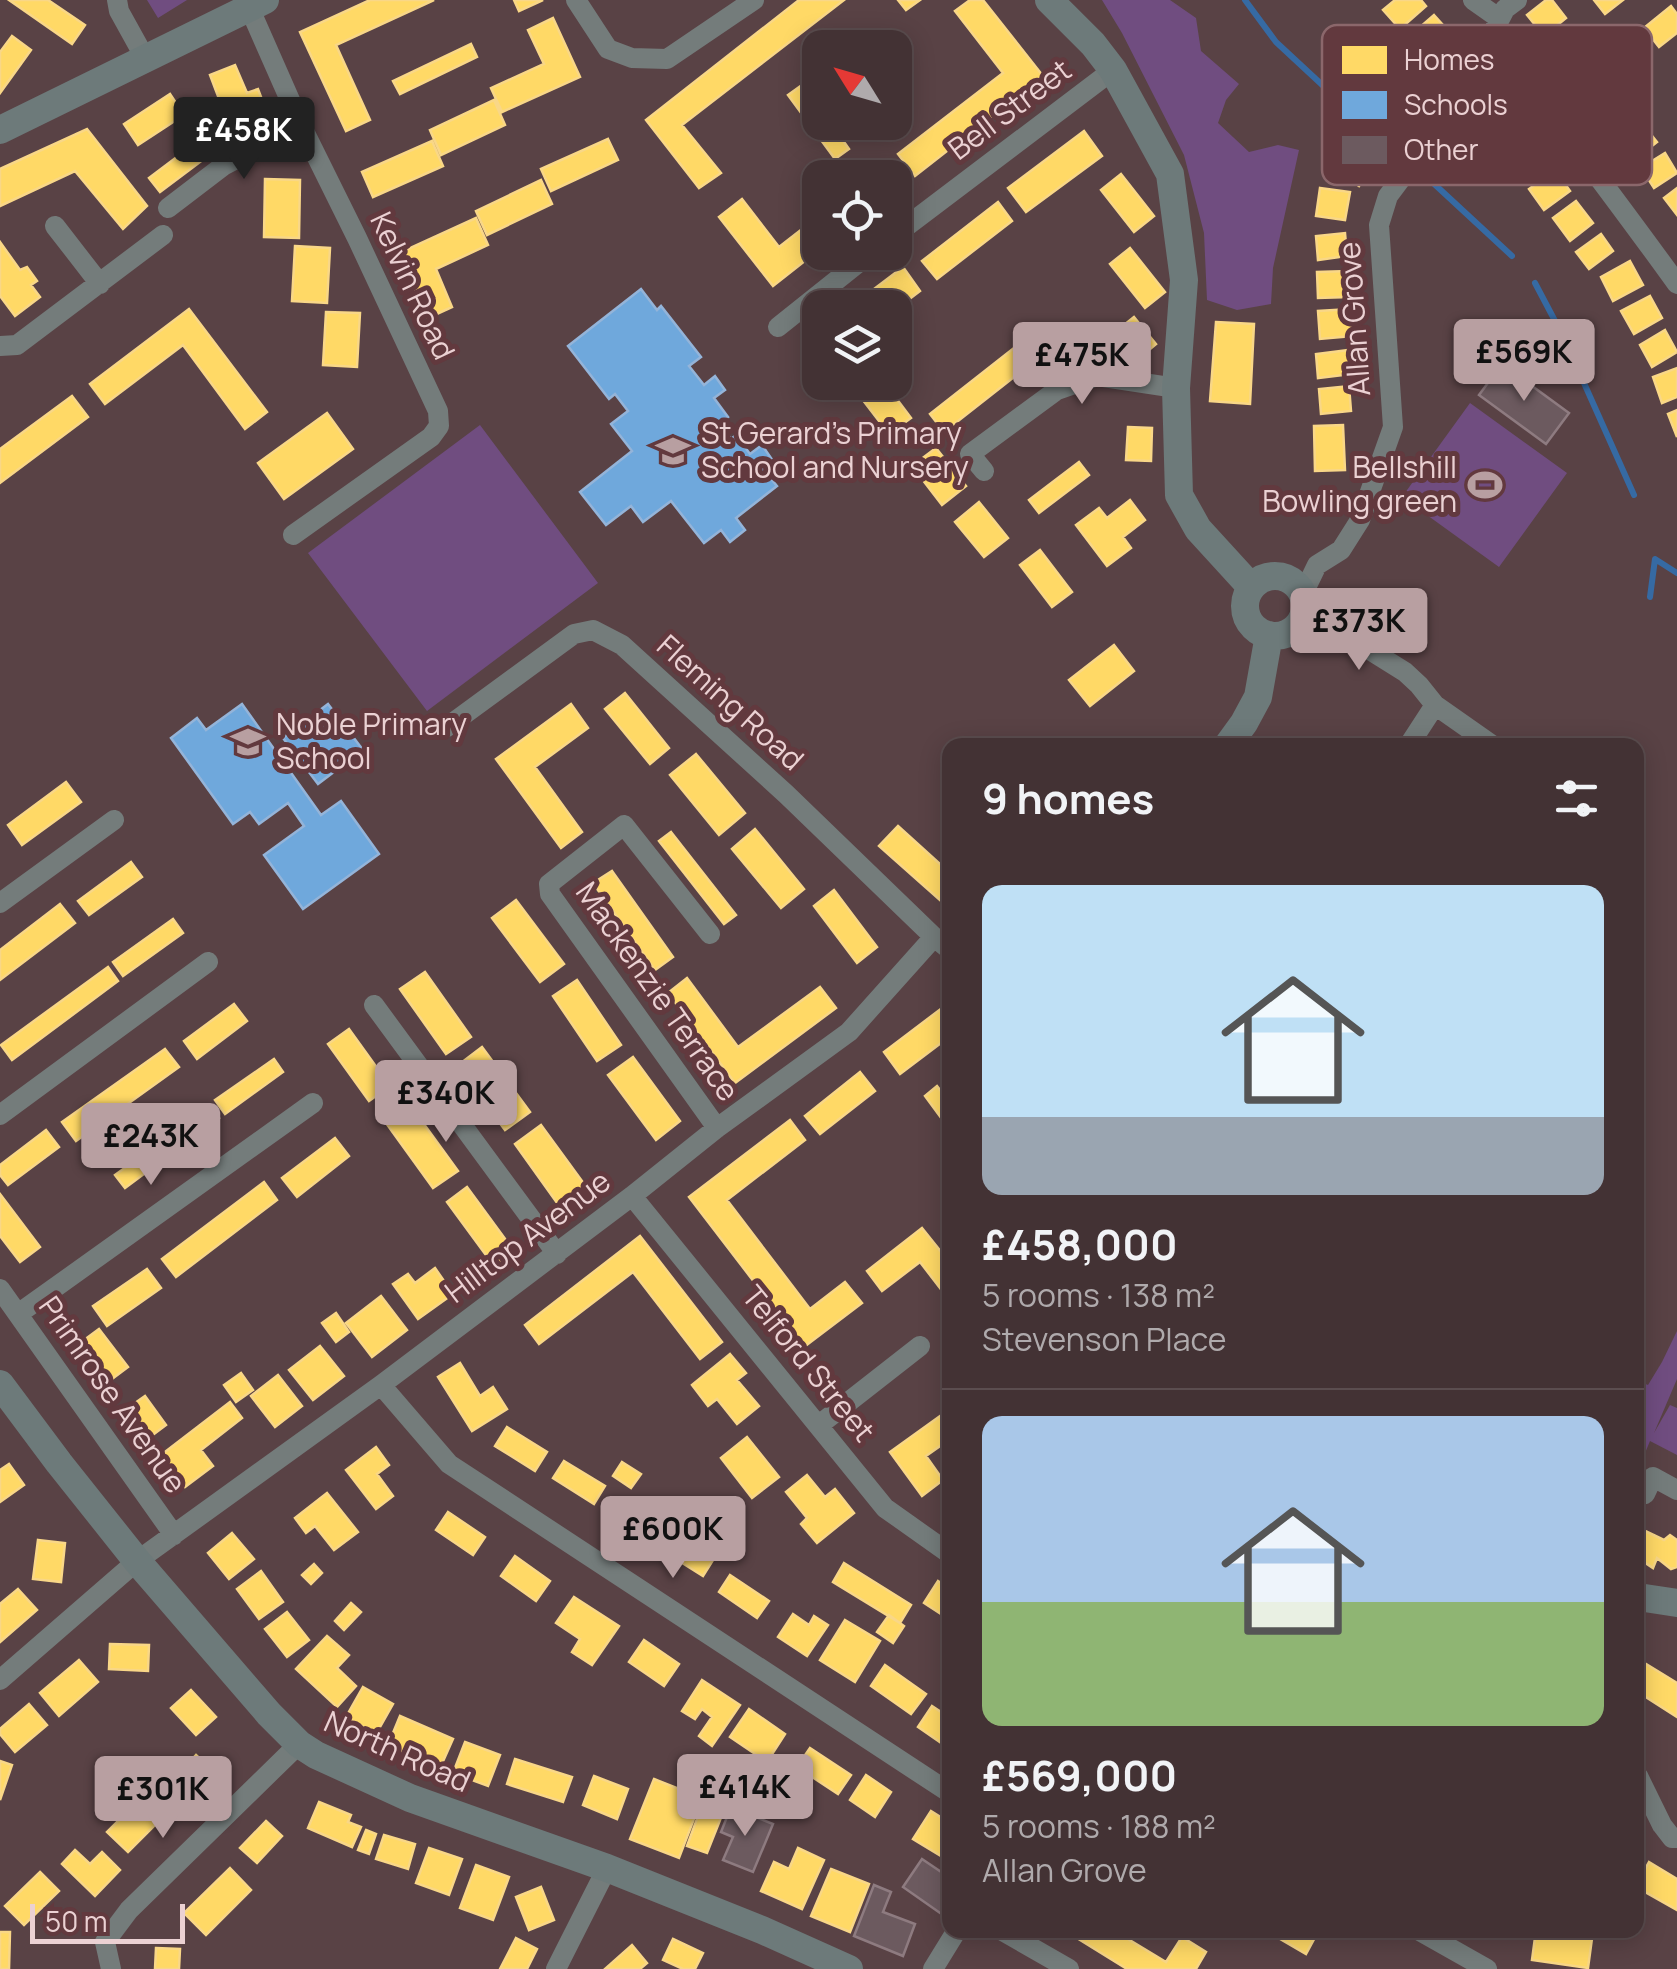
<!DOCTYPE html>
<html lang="en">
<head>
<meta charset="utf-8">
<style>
	:root { --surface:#433234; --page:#4d3e40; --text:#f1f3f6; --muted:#afaaac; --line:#5b4d4f; --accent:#b89fa1 }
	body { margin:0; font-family:Manrope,sans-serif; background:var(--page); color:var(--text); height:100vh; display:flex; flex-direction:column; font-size:38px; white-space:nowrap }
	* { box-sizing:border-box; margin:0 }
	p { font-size:32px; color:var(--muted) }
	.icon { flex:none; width:55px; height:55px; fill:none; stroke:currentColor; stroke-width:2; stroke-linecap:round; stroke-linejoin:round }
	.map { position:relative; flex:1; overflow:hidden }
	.panel { position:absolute; left:942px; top:738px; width:702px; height:1200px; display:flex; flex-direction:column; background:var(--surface); border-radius:20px; box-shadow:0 5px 25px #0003,0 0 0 2px var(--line) }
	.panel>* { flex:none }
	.needle { width:65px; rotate:307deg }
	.fabs { position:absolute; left:802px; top:30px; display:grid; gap:20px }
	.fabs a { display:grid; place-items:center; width:110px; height:110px; border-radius:20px; background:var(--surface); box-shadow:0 5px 25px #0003,0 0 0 2px var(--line); font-size:50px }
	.scale { position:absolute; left:30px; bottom:25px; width:155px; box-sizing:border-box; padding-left:10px; border:5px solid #ebd1d3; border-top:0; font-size:28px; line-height:35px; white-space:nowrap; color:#ebd1d3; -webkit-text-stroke:8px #62393e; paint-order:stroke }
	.price { position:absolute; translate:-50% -85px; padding:0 22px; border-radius:10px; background:var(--accent); color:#111; font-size:32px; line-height:65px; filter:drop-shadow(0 2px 5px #0008) }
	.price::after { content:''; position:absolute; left:50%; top:60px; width:30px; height:22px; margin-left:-15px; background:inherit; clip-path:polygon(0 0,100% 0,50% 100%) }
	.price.on { background:#222; color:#fff }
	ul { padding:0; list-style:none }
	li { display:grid; align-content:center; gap:20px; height:530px; padding:0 40px }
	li+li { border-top:2px solid var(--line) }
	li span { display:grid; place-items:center; height:310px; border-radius:20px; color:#555 }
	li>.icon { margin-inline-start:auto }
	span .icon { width:180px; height:180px; fill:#fffc; stroke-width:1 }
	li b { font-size:42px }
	h2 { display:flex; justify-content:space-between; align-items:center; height:120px; padding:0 40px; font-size:42px }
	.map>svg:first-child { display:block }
	.green { fill:#704d80 }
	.homes { fill:#ffd966; stroke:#f9d787; stroke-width:2.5 }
	.schools { fill:#6fa8dc; stroke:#94b4d9; stroke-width:2.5 }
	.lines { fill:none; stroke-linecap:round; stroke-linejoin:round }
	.stream { stroke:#366aa3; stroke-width:6 }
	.building { fill:#6c5a5f; stroke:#8e7b80; stroke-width:2.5 }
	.street { stroke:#747c7b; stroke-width:20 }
	.secondary { stroke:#6d7a7a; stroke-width:28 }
	.labels { text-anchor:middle; stroke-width:10; stroke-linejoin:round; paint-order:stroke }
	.street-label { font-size:30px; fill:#ebd1d3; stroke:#62393e }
	.poi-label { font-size:30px; fill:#ebd1d3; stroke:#62393e; text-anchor:start }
	.key { fill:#62393e; stroke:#8b676b; stroke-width:2.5 }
	.key-label { font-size:28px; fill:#ebd1d3 }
</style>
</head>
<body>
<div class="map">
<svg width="1677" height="1969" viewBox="0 0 1677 1969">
	<rect width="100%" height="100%" fill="#594245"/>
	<!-- green -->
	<path class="green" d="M147,0H187L158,18Z
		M1102,0H1170L1196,18L1201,51L1239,84L1226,100L1218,123L1249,152L1278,145L1299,150L1273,268L1271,304L1237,310L1207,300L1204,233L1184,155L1122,33Z
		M1470,403L1567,473L1499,567L1402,497Z
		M480,425L598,583L427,711L308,553Z
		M1677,1331V1379L1654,1433L1670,1405L1677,1408V1455L1650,1441L1638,1470V1381L1648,1385L1662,1362Z"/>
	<!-- homes -->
	<path class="homes" d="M9,0H48L85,25L72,44Z
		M370,0H434L336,45L370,120L346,131L300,32Z
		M514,0H543L519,11Z
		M799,0H844L682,125L721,173L699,188L646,120Z
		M898,0H920L906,10Z
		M970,0H983L1043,76L915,176L898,154L1003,73L955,11Z
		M1395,0H1421L1426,6L1400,29L1383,10Z
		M1546,0H1552L1566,18L1544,36L1527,15Z
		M1594,0H1623L1605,14Z
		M1671,6L1677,14V33L1659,47L1644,28Z
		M1434,15L1451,34L1430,53L1412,34Z
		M553,18L580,77L502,112L491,88L544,64L528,30Z
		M12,36L31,50L0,93V52Z
		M471,44L477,57L400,94L393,81Z
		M235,65L247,93L258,89L268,115L222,134L211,108L221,104L210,75Z
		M802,85L820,109V122H830L849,149L835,159L788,95Z
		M170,94L184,115L138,145L124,124Z
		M494,100L505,125L441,155L430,130Z
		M1641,122L1657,142L1634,160L1618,139Z
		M87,129L147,206L123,229L75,171L0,206V169Z
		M1084,131L1102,156L1026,212L1008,188Z
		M608,139L618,160L551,191L541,169Z
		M198,141L208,156L160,192L149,178Z
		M432,141L443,166L373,197L362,172Z
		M1348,144L1375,162L1359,186L1332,168Z
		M1665,153L1677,173L1654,188L1641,168Z
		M1555,170L1570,191L1544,210L1529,189Z
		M1121,174L1154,216L1134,232L1101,190Z
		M265,179L300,180L299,238L264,237Z
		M541,180L552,204L487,235L476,211Z
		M1320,188L1350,192L1345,220L1316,216Z
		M1677,188V215L1664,198Z
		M742,199L779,247L820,215V249L773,286L719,217Z
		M1576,201L1593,223L1570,241L1553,218Z
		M998,202L1012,221L937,279L922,261Z
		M476,218L488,245L436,269L452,307L428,318L399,253Z
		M1345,233L1347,256L1318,260L1316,236Z
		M1601,234L1613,251L1589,269L1576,252Z
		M0,242L20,270L27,267L37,281L31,285L40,297L15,316L0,296Z
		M295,246L330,248L327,303L292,301Z
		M1130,248L1165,292L1145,308L1110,264Z
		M1630,261L1643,285L1613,301L1601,277Z
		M903,267L920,291L895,310V308H849Z
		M1348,271L1349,297L1318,298L1317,272Z
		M1650,296L1662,318L1634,334L1621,311Z
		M189,309L267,412L245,429L183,345L105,404L90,384Z
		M1350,309L1352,336L1320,339L1318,311Z
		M326,312L360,313L357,367L323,365Z
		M1134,317L1156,344L1136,361L1114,333Z
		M1216,322L1254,324L1250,404L1210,401Z
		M1037,330L1051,348L944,432L930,414Z
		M1665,330L1677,352L1652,367L1640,345Z
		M1349,350L1352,374L1318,378L1316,354Z
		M1677,368V397L1662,403L1653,377Z
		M849,382H884L911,418L889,434Z
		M1349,386L1351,411L1321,414L1319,389Z
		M72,396L88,417L0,483V449Z
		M1677,410V437L1668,414Z
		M327,413L353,449L284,499L258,463Z
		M1343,425L1345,470L1315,471L1314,426Z
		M1128,427L1152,428L1151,461L1126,460Z
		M936,448L966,486L942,505L912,466Z
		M1079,462L1089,475L1039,513L1029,500Z
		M1130,500L1145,520L1123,537L1131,548L1107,566L1076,525L1099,508L1107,518Z
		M979,502L1008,538L984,557L955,522Z
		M1040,550L1072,592L1052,607L1020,565Z
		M1114,645L1134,671L1090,706L1069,680Z
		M625,693L669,748L650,764L605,709Z
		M571,704L588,728L535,767L582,832L561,848L496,759Z
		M696,754L745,813L719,835L670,775Z
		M66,782L81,802L22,845L8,825Z
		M898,826L950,873V909L879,846Z
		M755,829L804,889L781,908L732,849Z
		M671,832L736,915L724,924L659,841Z
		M131,862L142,877L89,915L78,901Z
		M612,871L673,957L655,970L593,883Z
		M834,890L877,947L857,963L814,906Z
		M516,900L564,964L540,982L492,918Z
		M60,904L75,923L0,980V950Z
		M173,919L183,933L123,976L113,962Z
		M108,967L118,981L12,1060L1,1045Z
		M425,972L471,1037L446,1054L400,989Z
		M687,978L738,1047L820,987L836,1008L735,1083L668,993Z
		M577,980L621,1045L597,1061L553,996Z
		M950,1002V1047L945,1040L900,1074L884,1052Z
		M234,1004L247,1021L197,1059L184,1041Z
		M349,1029L390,1086L369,1101L328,1044Z
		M482,1047L530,1112L505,1130L457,1066Z
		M165,1049L179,1067L76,1141L62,1122Z
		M633,1057L680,1121L656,1140L608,1075Z
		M274,1059L283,1072L225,1114L215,1100Z
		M860,1072L875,1091L820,1134L805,1116Z
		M937,1086L950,1103V1130L925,1096Z
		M405,1098L458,1171L433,1188L381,1116Z
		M210,1106L219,1118L125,1188L115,1175Z
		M790,1120L805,1140L727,1200L810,1309L845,1282L862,1303L804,1347L689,1197Z
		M541,1125L587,1188L560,1207L515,1144Z
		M46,1130L59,1147L8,1185L0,1175V1165Z
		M335,1138L349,1156L297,1197L282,1178Z
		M264,1182L277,1200L176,1277L162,1259Z
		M467,1187L514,1251L494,1266L447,1202Z
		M0,1194L40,1247L20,1262L0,1236Z
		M922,1228L950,1263V1301L920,1262L882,1291L867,1271Z
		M640,1236L722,1342L700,1359L633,1272L539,1344L525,1325Z
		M435,1268L453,1294L418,1319L393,1284L408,1274L415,1283Z
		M147,1269L161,1288L107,1326L93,1306Z
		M381,1296L407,1330L372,1357L346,1323Z
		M336,1313L349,1332L336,1342L322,1323Z
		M99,1329L128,1367L108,1382L80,1343Z
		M320,1346L344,1376L313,1400L289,1370Z
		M730,1354L746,1373L737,1380L759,1406L737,1424L717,1399L708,1406L692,1385Z
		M460,1363L480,1396L493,1387L507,1409L472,1431L438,1377Z
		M241,1373L253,1390L236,1402L224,1385Z
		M278,1375L302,1406L275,1427L251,1396Z
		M145,1396L166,1425L146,1440L125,1410Z
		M230,1402L242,1418L201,1450L213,1466L185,1487L161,1455Z
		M947,1411L950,1416V1439L926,1456L943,1480L922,1496L890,1452Z
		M507,1427L547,1452L535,1471L495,1446Z
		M747,1437L779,1477L752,1498L721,1458Z
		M376,1447L389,1465L377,1474L393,1496L376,1509L346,1470Z
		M564,1461L605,1486L594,1504L553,1478Z
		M622,1462L641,1474L631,1488L613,1476Z
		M9,1464L24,1485L0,1502V1470Z
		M807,1475L825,1497L835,1489L854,1513L817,1543L801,1524L807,1518L786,1492Z
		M327,1493L358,1532L334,1550L315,1526L306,1533L295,1518Z
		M622,1499L659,1523L648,1541L611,1517Z
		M448,1512L485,1537L473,1555L436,1530Z
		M1641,1529L1664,1540L1670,1535L1677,1540V1567L1671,1569L1657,1558L1653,1568L1638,1558V1534Z
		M232,1533L254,1559L229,1579L208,1553Z
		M677,1533L715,1557L703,1576L665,1552Z
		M38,1540L65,1543L61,1582L33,1579Z
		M515,1556L550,1581L536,1601L501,1576Z
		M844,1563L911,1605L900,1623L833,1582Z
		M314,1564L322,1573L311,1584L302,1575Z
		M261,1571L283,1602L259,1619L237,1589Z
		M730,1575L769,1601L757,1618L719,1592Z
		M938,1581L950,1589V1620L924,1603Z
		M18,1589L37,1610L0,1642V1604Z
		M574,1597L619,1626L592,1665L572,1652L580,1639L556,1623Z
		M351,1603L361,1612L344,1630L335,1621Z
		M287,1612L309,1640L287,1657L265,1629Z
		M793,1614L809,1625L814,1616L828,1625L807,1656L778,1637Z
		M889,1615L904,1626L893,1643L877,1632Z
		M845,1620L880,1641L855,1682L820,1660Z
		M327,1636L349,1655L337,1668L356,1686L337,1707L296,1669Z
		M644,1640L679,1664L664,1686L629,1662Z
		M110,1644L149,1645L148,1671L109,1669Z
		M1638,1659L1677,1683V1717L1638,1692Z
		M79,1660L98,1682L59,1716L40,1693Z
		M885,1665L926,1694L911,1714L871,1686Z
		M702,1680L740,1705L712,1746L699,1736L712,1717L702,1709L695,1719L682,1711Z
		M363,1687L393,1704L376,1734L346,1717Z
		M191,1690L216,1717L196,1735L171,1708Z
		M29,1704L47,1725L15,1752L0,1734V1729Z
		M932,1706L950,1718V1749L918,1727Z
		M749,1709L785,1734L767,1762L730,1737Z
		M400,1716L453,1739L440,1768L388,1745Z
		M465,1742L500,1755L488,1786L453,1773Z
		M810,1748L851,1775L838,1794L797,1767Z
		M196,1755L214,1772L189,1799L171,1782Z
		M515,1759L572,1777L563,1802L507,1784Z
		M0,1761L12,1765L0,1800Z
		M866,1775L891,1792L875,1817L850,1800Z
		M594,1776L628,1789L617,1819L583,1805Z
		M654,1779L702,1798L679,1858L630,1839Z
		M151,1788L171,1809L128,1852L107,1832Z
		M705,1797L726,1805L707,1853L687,1846Z
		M319,1802L351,1815L348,1822L361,1827L352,1847L308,1828Z
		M931,1811L950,1823V1842L941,1856L913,1839Z
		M266,1821L282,1836L257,1863L240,1848Z
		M366,1830L376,1834L369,1854L358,1850Z
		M384,1835L415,1844L408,1869L376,1859Z
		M429,1848L462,1859L449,1895L416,1883Z
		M798,1848L824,1860L802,1909L761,1891L774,1862L789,1869Z
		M75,1850L90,1864L102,1852L120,1870L95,1896L62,1864Z
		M1649,1862L1677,1879V1910L1638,1888V1882Z
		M476,1865L509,1877L493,1920L460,1908Z
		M230,1868L251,1890L206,1935L184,1913Z
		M831,1869L869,1884L850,1932L811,1916Z
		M40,1872L59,1891L24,1925L5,1906Z
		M541,1887L554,1920L529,1930L516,1897Z
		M1064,1930H1113L1166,1962L1182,1937L1206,1952L1196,1969H1127Z
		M1265,1930H1319L1306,1954Z
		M1536,1930L1593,1931L1588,1968L1532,1960Z
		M0,1932H10L9,1969H0Z
		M516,1938L537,1949L527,1969H500Z
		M673,1939L703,1953L695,1969H683L663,1960Z
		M632,1945L647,1963L640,1969H605Z
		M156,1948L180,1949L179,1969H155Z"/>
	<!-- schools -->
	<path class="schools" d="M641,289L657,310L661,306L701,357L689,366L704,385L715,376L725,390L714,398L728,417L719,423L731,439L736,435L750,454L762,445L773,461L763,469L777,486L736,518L745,530L730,542L721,530L704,543L671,501L643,522L631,506L606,525L580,492L632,451L611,424L628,411L615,394L609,399L568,346Z
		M242,704L321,815L341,801L379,854L303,909L264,855L304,826L288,803L259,824L250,812L233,824L171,738L197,718L206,730Z
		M328,704L363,750L318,784L283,738Z"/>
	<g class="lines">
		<!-- stream -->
		<path class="stream" d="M1245,0L1276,42L1360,120
			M1431,181L1512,256
			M1535,283L1563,336L1634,495
			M1650,597L1655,559L1677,573"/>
	</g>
	<!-- building -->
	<path class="building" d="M1502,364L1569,413L1546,444L1479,395Z
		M778,1791L794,1798L788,1811L771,1804Z
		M731,1807L773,1824L753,1872L723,1860L733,1837L721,1832Z
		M922,1859L950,1878V1905L943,1915L903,1887Z
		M874,1885L891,1892L883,1912L915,1924L903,1956L854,1936Z"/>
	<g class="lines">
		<!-- street -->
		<path class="street" d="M117,0L119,11L145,58
			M576,0L608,49L632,58L667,59L754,0
			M1473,0L1500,19
			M1517,0L1505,9L1493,32C1552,118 1617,200 1677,284
			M249,7L301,125L357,238L438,411L439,426L431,437L293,535
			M168,208L223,166L301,125
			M55,226L100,284
			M895,235L1113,70
			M778,327L872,252
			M0,346L17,345L163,235
			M984,471L970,454L1057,390L1097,376L1176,388
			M1303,594L1317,565L1341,550L1360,520L1393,427L1379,225L1388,196L1406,172L1472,144L1538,97
			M1303,619L1357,642L1405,672L1419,685L1435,705L1492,745
			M447,727L574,634L593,630L622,645L786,794L934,937L950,950
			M1409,745L1435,705
			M0,903L114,820
			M710,934L624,825L549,884L550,894L717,1128
			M374,1005L557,1254
			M0,1115L208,962
			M632,1196L885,1508L950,1554
			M0,1289L174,1535
			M18,1314L313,1103
			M381,1385L449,1464L950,1793
			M819,1425L920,1346
			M1645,1494L1653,1477L1677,1490
			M0,1680L137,1561L381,1385L632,1196L717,1128L849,1032L934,937
			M1638,1776L1662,1825L1672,1838H1677
			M1001,1930L1069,1969
			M1418,1930L1487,1969
			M111,1969L105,1942L129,1910L299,1744
			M556,1969L607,1868
			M933,1969L957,1930"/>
		<!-- secondary -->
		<path class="secondary" d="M1049,0L1093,44L1113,70L1170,174L1184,280L1176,388L1179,495L1198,529L1251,587
			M0,130L265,0
			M1245 606a30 30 0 1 1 60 0a30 30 0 1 1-60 0Z
			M1228,745L1244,723L1258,697L1269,635
			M0,1384L59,1463L137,1561L269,1714L299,1744L316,1755L410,1798L607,1868L762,1930L849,1969
			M1638,1597L1677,1603"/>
	</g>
	<!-- icons -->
	<defs>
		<g id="school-bare" transform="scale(2.7)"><path d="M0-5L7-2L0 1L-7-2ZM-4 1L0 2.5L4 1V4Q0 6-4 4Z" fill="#b89fa1" stroke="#62393e" stroke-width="2.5" paint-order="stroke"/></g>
		<g id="stadium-bare" transform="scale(2.7)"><path d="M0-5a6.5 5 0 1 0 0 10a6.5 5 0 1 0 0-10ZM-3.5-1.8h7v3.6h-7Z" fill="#b89fa1" stroke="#62393e" stroke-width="2.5" paint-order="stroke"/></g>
	</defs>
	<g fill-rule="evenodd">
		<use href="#school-bare" x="673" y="451"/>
		<use href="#stadium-bare" x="1485" y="485"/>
		<use href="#school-bare" x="248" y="742"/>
	</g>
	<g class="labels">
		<!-- street labels -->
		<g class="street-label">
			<text transform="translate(1010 110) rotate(-37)" y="10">Bell Street</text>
			<text transform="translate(412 286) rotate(65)" y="10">Kelvin Road</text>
			<text transform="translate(1355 319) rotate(-94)" y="10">Allan Grove</text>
			<text transform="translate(730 703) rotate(42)" y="10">Fleming Road</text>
			<text transform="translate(657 992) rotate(55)" y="10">Mackenzie Terrace</text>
			<text transform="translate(528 1237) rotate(-37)" y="10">Hilltop Avenue</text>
			<text transform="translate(808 1364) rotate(51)" y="10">Telford Street</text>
			<text transform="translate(112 1395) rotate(55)" y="10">Primrose Avenue</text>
			<text transform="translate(397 1752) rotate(24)" y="10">North Road</text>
		</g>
		<!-- poi labels -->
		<g class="poi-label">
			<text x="701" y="444">St Gerard's Primary<tspan x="701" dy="34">School and Nursery</tspan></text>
			<text x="1457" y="478" text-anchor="end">Bellshill<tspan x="1457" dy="34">Bowling green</tspan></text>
			<text x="276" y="735">Noble Primary<tspan x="276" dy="34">School</tspan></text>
		</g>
	</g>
	<!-- legend -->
	<rect x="1322" y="25" width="330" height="160" rx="15" class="key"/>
	<rect x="1342" y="46" width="45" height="28" fill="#ffd966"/>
	<rect x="1342" y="91" width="45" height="28" fill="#6fa8dc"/>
	<rect x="1342" y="136" width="45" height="28" fill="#6c5a5f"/>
	<g class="key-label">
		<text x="1404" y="70">Homes</text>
		<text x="1404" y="115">Schools</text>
		<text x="1404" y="160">Other</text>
	</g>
</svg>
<div class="fabs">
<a><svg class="needle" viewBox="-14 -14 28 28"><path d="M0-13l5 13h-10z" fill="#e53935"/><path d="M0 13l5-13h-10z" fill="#afaaac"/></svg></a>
<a><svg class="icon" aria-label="locate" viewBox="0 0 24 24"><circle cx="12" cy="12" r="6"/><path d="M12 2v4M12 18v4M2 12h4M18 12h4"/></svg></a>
<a><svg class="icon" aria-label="layers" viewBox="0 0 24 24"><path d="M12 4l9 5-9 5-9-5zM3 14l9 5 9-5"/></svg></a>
</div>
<div class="scale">50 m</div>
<b class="price on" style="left:244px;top:182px">£458K</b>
<b class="price" style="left:1524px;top:404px">£569K</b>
<b class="price" style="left:1082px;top:407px">£475K</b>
<b class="price" style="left:1359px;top:673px">£373K</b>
<b class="price" style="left:446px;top:1145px">£340K</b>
<b class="price" style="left:151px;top:1188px">£243K</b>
<b class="price" style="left:673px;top:1581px">£600K</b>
<b class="price" style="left:745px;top:1839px">£414K</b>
<b class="price" style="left:163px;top:1841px">£301K</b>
<section class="panel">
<h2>9 homes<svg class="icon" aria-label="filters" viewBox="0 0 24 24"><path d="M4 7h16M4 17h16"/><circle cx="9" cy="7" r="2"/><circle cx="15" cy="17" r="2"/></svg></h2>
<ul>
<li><span style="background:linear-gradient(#bfe0f5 75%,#9aa5b1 0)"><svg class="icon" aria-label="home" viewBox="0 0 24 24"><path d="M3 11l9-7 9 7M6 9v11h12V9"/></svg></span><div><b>£458,000</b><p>5 rooms · 138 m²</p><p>Stevenson Place</p></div></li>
<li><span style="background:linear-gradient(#a9c7e8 60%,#8fb573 0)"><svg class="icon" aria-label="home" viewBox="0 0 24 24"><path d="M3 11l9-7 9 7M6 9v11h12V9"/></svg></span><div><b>£569,000</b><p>5 rooms · 188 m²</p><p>Allan Grove</p></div></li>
</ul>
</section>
</div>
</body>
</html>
